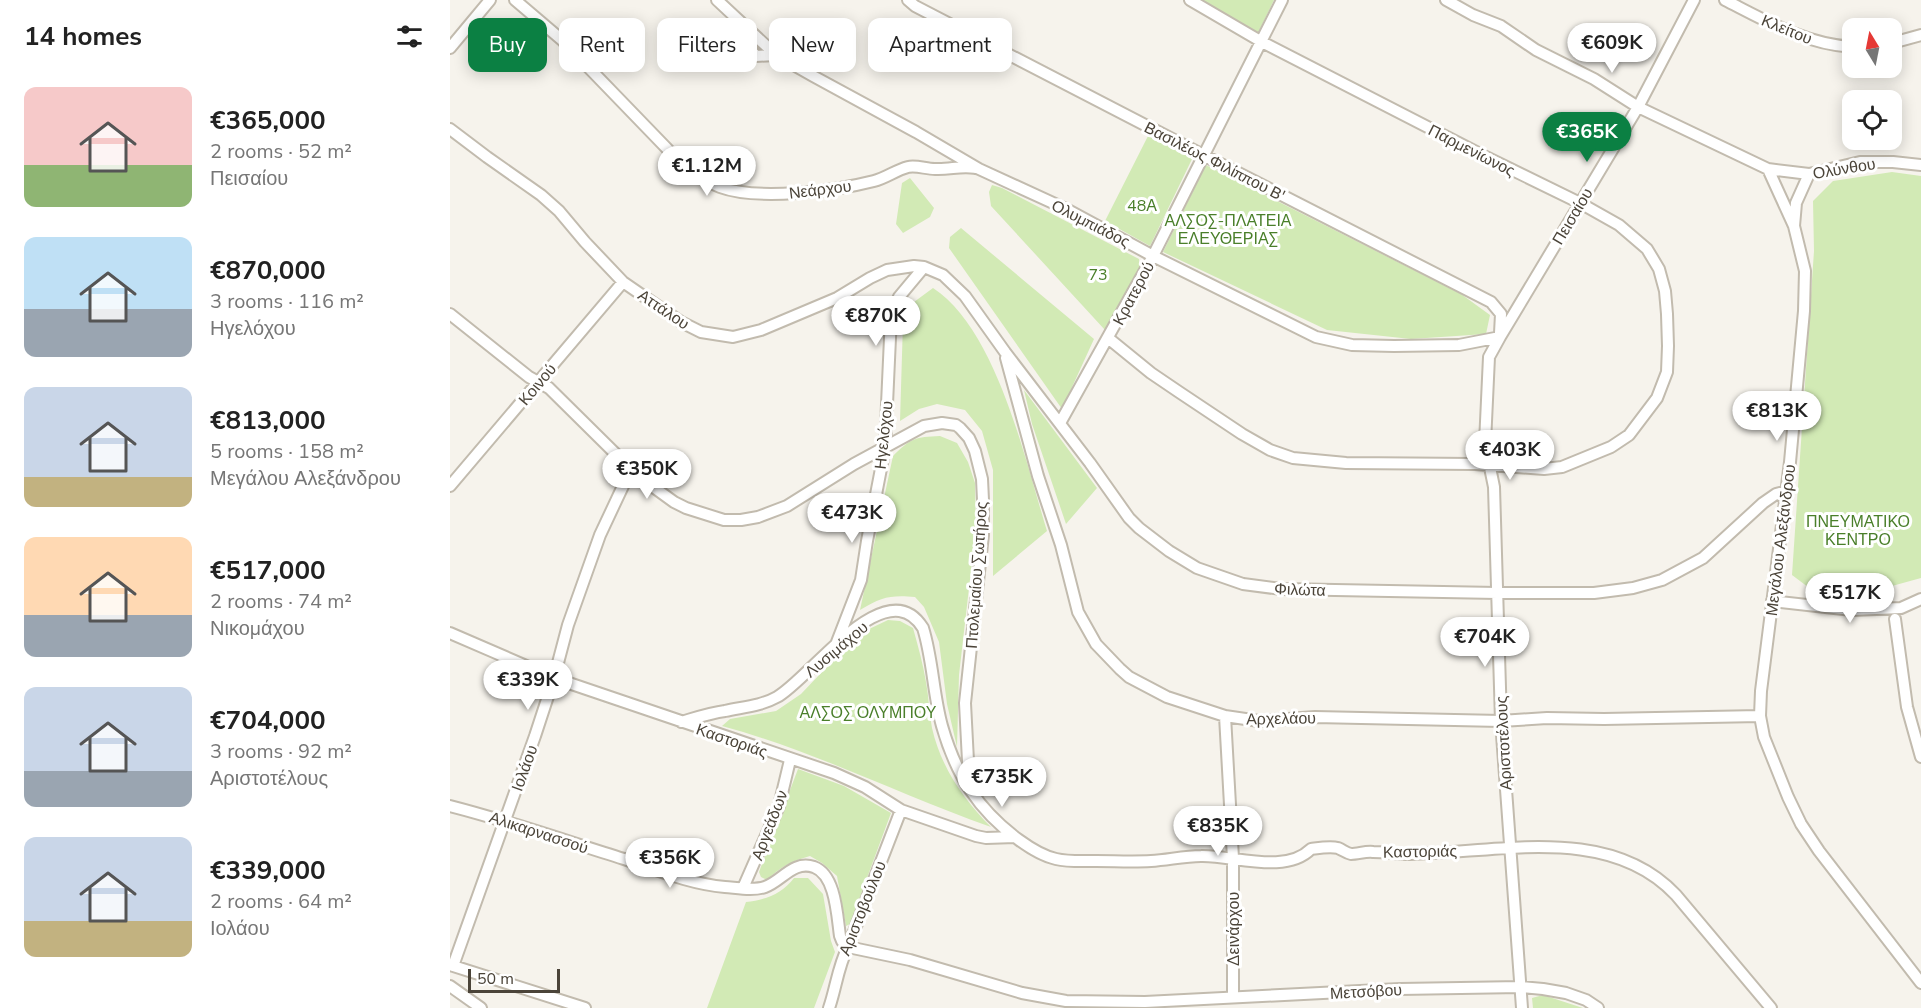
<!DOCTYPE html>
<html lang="en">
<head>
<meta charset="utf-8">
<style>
	:root { --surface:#fff; --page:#f6f6f6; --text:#222; --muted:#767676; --accent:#0b8043 }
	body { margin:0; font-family:"Nunito Sans",sans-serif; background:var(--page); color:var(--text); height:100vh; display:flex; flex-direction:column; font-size:22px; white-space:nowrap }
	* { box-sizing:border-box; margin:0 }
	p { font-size:20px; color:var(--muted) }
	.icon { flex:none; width:33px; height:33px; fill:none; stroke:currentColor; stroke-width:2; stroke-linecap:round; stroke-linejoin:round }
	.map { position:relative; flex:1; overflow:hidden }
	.details { display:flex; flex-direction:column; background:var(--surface); width:450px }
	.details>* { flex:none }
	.banner { position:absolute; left:18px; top:18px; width:570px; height:54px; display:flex; gap:12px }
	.needle { width:39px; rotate:350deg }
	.fabs { position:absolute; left:1392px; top:18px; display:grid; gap:12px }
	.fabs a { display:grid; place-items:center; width:60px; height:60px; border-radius:12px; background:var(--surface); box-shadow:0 3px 15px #0003; font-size:30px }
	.scale { position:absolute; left:18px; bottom:15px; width:92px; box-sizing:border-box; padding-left:6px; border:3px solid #4b4439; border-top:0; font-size:16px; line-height:21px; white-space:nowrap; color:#4b4439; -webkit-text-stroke:4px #fff; paint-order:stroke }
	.price { position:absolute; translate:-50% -51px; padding:0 14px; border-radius:21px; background:#fff; color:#222; font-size:20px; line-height:39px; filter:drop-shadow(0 2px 3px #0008) }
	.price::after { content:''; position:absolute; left:50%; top:36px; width:18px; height:14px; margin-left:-9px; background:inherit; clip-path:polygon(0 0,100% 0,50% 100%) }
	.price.selected { background:var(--accent); color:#fff }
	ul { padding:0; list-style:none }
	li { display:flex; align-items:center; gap:18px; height:150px; padding:0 24px }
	li span { display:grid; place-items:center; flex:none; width:168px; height:120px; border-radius:12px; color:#555 }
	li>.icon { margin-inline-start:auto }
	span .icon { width:72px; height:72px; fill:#fffc; stroke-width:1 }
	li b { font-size:26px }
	h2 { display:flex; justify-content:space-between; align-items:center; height:72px; padding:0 24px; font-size:26px }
	.pill { padding:0 21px; border-radius:12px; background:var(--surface); box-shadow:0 3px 15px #0003; font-size:21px; line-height:54px }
	.pill.selected { background:var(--accent); color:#fff }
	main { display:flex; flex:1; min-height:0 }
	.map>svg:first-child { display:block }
	.green { fill:#d2eab5 }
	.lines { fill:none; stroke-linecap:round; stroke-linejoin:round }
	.street-casing { stroke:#c2bbae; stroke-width:14 }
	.street { stroke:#fff; stroke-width:10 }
	.labels { text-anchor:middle; stroke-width:6; stroke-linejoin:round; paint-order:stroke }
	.street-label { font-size:16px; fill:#4b4439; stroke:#fff }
	.park-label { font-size:16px; fill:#4a7f2a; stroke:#fff }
</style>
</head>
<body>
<main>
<section class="details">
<h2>14 homes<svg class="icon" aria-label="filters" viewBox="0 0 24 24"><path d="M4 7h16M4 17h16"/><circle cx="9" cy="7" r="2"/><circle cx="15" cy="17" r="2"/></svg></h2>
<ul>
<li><span style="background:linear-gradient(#f6c9c9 65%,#8fb573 0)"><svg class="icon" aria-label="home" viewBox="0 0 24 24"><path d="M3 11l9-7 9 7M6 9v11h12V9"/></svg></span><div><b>€365,000</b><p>2 rooms · 52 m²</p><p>Πεισαίου</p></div></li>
<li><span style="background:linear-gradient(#bfe0f5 60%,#9aa5b1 0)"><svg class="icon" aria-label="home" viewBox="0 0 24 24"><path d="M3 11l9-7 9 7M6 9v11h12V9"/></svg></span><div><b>€870,000</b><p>3 rooms · 116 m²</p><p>Ηγελόχου</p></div></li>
<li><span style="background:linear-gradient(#c9d6e8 75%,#c2b280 0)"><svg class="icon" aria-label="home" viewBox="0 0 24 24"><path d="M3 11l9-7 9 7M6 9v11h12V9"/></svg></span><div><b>€813,000</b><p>5 rooms · 158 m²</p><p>Μεγάλου Αλεξάνδρου</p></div></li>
<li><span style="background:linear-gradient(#ffd9b3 65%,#9aa5b1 0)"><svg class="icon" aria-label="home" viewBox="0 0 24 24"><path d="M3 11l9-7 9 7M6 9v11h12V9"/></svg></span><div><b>€517,000</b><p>2 rooms · 74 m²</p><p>Νικομάχου</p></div></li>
<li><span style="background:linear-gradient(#c9d6e8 70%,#9aa5b1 0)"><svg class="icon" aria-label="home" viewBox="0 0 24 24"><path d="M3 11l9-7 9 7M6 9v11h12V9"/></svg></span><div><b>€704,000</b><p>3 rooms · 92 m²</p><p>Αριστοτέλους</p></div></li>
<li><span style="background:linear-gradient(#c9d6e8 70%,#c2b280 0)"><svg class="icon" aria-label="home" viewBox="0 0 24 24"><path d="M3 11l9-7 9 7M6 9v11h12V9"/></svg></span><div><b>€339,000</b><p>2 rooms · 64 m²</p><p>Ιολάου</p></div></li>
</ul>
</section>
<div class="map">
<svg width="1471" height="1008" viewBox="0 0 1471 1008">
	<rect width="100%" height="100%" fill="#f6f3ec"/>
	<!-- green -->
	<path class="green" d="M747,0H824L808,33Z
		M698,136L743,157L700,246L655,221Z
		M756,165L1011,294L1040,315L1036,334L961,339L877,330L713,252Z
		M1442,172L1471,176V578L1413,594L1358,587L1342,575L1364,251L1363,201L1383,181Z
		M460,178L484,208L480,217L453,233L446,224L452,183Z
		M542,185L552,188L689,259L690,268L655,330L541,206L539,192Z
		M511,228L644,339L612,409L499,248L500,237Z
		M483,288C547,330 575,460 597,531L543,576V470L532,431L515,410L487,404L469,409L450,421L453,322L464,302Z
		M574,390L647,488L616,524L582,424Z
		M490,436L507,443L518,462L525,483L526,527L509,675L507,747L497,704L489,642L474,607L465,597C440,595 432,597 410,610L443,456C461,438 465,437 490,436Z
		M438,620L450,621L463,628C468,646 473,664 476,682C479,698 479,713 482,728C491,767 513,799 541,827C450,795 365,751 272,726L280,719L326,711L351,694L370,674L417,630Z
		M348,769L394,786L441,813L400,924L396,926L387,876L372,863L360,856C342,861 330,867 317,880L311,877L309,872Z
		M344,878H358L373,894L381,941L385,952L364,1008H257L296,902C315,900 332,894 344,878Z
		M1093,995L1133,1008H1083L1082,998Z"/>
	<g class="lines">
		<!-- street casing -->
		<g class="street-casing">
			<path id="street" d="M65,0L112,40L228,160C241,171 254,181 270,187C308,201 385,191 424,181C436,178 446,170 458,167C466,165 476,169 485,169C499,170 512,165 525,168
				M267,0L326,55L363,76L466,132L529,169L614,208L703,256L866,337L902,345L944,346L1009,345L1050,337
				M458,0L465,6L753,155L1041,302L1051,314L1050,333
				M996,0L1023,15L1051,26L1086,50L1144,79L1188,107L1318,169L1359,174L1410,162H1443L1471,165
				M1275,0C1316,21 1355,44 1402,47
				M287,19C290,34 295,45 306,56L326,55
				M1442,43L1471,35
				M0,48L40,0
				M0,129L37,157L91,195L109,211L135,242L173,282L231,322L251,332L283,337L311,330L387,298L420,278L437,270L464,266L474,267L493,275L515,296L555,352L640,463L679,518L689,528L719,551L747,568L793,584L831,589L1047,593H1144L1183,588L1212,580L1253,558L1313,503L1326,494L1337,491
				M1318,169L1344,226L1355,271L1354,311L1340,462L1311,691L1310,716L1314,737L1338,797L1351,824L1369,851L1471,983
				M1344,226L1346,203L1359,174
				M0,314L79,377L99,388L181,469L202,486L224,502L236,508L274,520H291L308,517L337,506L404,464L474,426L492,423L506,425L510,428L519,438L525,451L532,479L533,500V535L515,703L518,761L523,789
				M658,338L701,373L729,392L792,434L820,450L843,458L896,463L1025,464L1094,469L1112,467L1161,447L1179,435L1207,398L1217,372L1218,346L1217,314L1215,291L1209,269L1197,249L1169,225L1130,203L1034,156L812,42L740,0
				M556,358L588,476L611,545L628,612L646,644L670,669L679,677L717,697L775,716L809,721L865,717L1051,721L1097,718L1154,719L1310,716
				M610,423L703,256L832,0
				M0,486L173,282
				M1322,601L1402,610L1451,608L1471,599
				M1445,619L1457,707L1471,757
				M0,633L104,678L384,773L415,787L451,810L526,836L536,838L565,837
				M387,642L411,580L417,541L435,448L441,316L449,297L474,267
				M775,716L783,858V997
				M231,722C245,718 260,713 275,711C293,707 311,706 327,697C360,679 436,569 473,628C483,660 483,694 492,726C506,775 528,810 569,840C580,848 592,856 606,859C619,862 633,861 646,861C664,861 683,862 701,861C718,860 734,856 751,856C783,855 835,875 861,849C869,848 880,846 888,848C893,850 896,853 901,854C908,854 916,851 923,852C935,852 948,854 960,854C1047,853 1159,823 1226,895L1321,1008
				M0,806C59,821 116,841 174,859C207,870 240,884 275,887C288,888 303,891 315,887C332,881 343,860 364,867C386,875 387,916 390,936L392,941L398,947L460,960L572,993L616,1001L695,1002L950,989L1071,987L1093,989L1116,993L1136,1000L1148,1008
				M293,888L329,806L340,760
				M0,965L135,1008
				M3,966L85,736L104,678L118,625L150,535L181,469
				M0,986L31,1008
				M379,1008C386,988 388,966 398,947L451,810
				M1072,1008L1051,721L1044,487L1035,443L1039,357L1050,337L1188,107L1244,0"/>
		</g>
		<!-- street -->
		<use href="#street" class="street"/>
	</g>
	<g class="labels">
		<!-- street labels -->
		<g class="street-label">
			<text transform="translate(1337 29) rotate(22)" y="6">Κλείτου</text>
			<text transform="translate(1022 150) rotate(27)" y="6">Παρμενίωνος</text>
			<text transform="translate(765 161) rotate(27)" y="6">Βασιλέως Φιλίππου Β'</text>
			<text transform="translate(1394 168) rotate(-9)" y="6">Ολύνθου</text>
			<text transform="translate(370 189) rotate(-7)" y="6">Νεάρχου</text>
			<text transform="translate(1122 216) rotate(-59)" y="6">Πεισαίου</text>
			<text transform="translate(641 223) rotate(27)" y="6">Ολυμπιάδος</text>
			<text transform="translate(683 293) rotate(-62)" y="6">Κρατερού</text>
			<text transform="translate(214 309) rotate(34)" y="6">Αττάλου</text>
			<text transform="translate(87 384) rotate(-50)" y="6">Κοινού</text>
			<text transform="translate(433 435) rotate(-84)" y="6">Ηγελόχου</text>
			<text transform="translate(1330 540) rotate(-83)" y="6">Μεγάλου Αλεξάνδρου</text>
			<text transform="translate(526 575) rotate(-86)" y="6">Πτολεμαίου Σωτήρος</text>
			<text transform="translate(850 589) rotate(2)" y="6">Φιλώτα</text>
			<text transform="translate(386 649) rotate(-40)" y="6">Λυσιμάχου</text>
			<text transform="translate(831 718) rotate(-1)" y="6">Αρχελάου</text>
			<text transform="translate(282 740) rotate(19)" y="6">Καστοριάς</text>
			<text transform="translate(1053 743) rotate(-93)" y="6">Αριστοτέλους</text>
			<text transform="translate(74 768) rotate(-70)" y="6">Ιολάου</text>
			<text transform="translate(319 825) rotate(-69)" y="6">Αργεάδων</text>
			<text transform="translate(89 832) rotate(18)" y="6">Αλικαρνασσού</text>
			<text transform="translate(970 851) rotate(-1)" y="6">Καστοριάς</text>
			<text transform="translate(412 908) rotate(-68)" y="6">Αριστοβούλου</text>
			<text transform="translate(783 929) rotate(-90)" y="6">Δεινάρχου</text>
			<text transform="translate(916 991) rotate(-3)" y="6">Μετσόβου</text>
		</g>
		<!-- park labels -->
		<g class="park-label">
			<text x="692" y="211">48Α</text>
			<text x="778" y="226">ΑΛΣΟΣ-ΠΛΑΤΕΙΑ<tspan x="778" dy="18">ΕΛΕΥΘΕΡΙΑΣ</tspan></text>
			<text x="648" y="280">73</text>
			<text x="1408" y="527">ΠΝΕΥΜΑΤΙΚΟ<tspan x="1408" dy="18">ΚΕΝΤΡΟ</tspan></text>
			<text x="418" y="718">ΑΛΣΟΣ ΟΛΥΜΠΟΥ</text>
		</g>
	</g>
</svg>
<div class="fabs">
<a><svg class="needle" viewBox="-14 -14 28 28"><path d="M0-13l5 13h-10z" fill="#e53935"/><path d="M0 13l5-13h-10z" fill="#767676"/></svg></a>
<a><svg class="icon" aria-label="locate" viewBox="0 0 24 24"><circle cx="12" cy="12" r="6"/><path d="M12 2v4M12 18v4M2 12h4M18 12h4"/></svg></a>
</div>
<div class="scale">50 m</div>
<b class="price" style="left:1162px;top:74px">€609K</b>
<b class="price selected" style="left:1137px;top:163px">€365K</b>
<b class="price" style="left:257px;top:197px">€1.12M</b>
<b class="price" style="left:426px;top:347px">€870K</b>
<b class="price" style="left:1327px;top:442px">€813K</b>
<b class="price" style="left:1060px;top:481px">€403K</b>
<b class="price" style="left:197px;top:500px">€350K</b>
<b class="price" style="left:402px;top:544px">€473K</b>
<b class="price" style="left:1400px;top:624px">€517K</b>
<b class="price" style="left:1035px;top:668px">€704K</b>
<b class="price" style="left:78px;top:711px">€339K</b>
<b class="price" style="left:552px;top:808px">€735K</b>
<b class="price" style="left:768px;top:857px">€835K</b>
<b class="price" style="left:220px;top:889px">€356K</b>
<div class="banner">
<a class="pill selected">Buy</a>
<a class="pill">Rent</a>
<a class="pill">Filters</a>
<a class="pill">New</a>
<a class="pill">Apartment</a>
</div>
</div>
</main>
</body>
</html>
